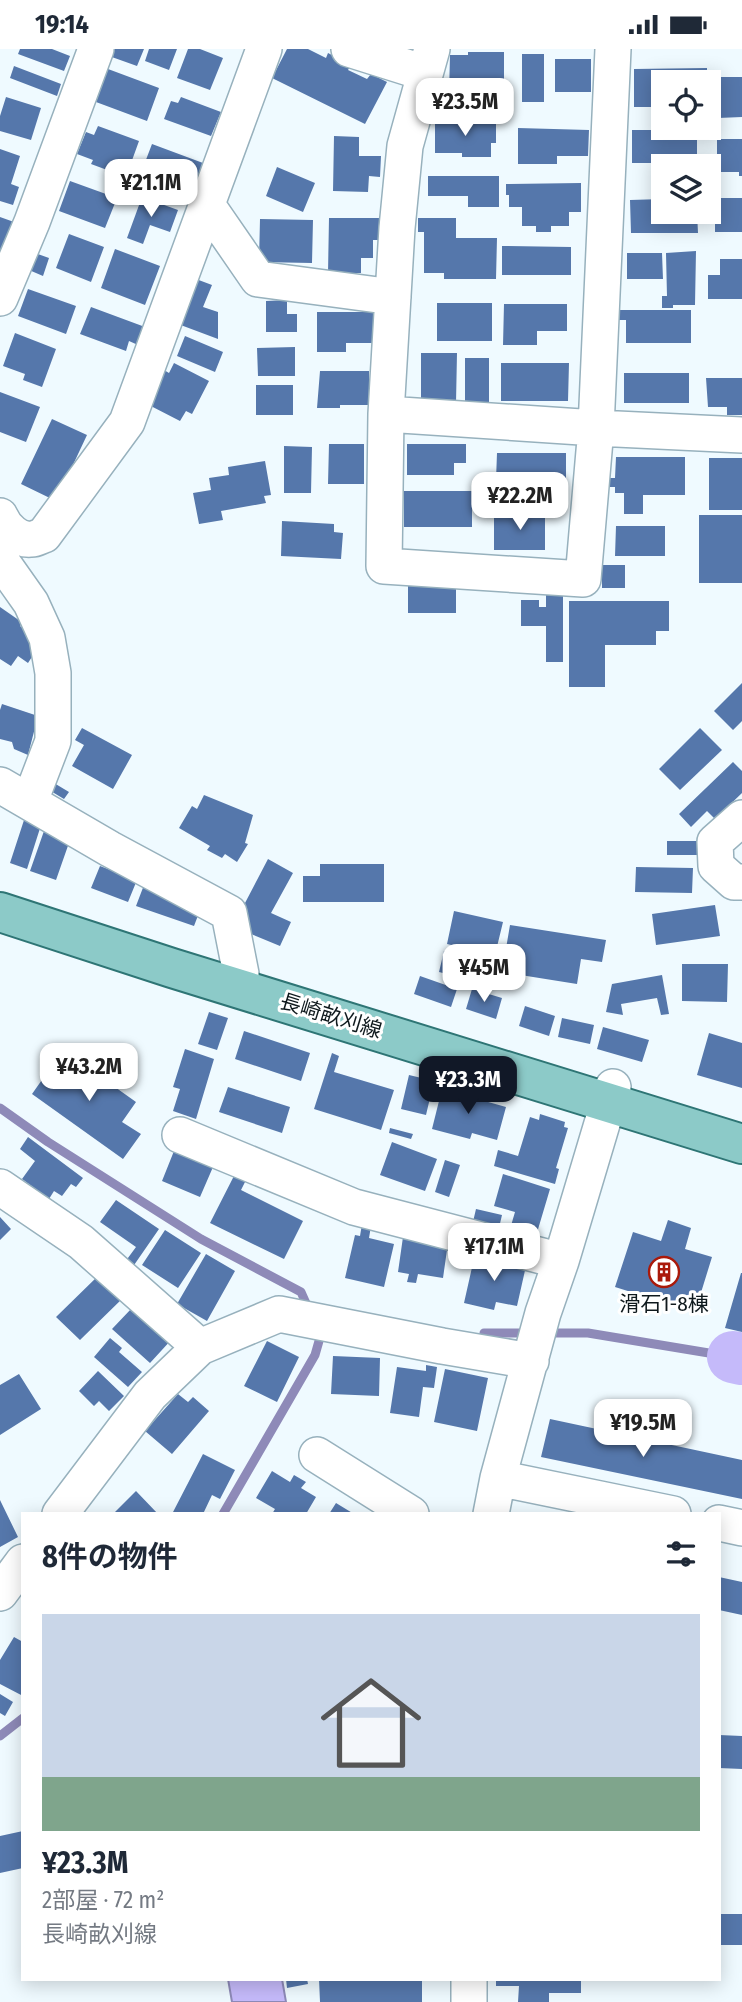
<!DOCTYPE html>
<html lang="ja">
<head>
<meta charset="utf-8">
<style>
	:root { --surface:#fff; --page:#f2f2f3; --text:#1f2937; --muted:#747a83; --accent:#111827 }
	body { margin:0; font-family:"Fira Sans Condensed","Noto Sans JP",sans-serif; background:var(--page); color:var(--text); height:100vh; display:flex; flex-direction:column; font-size:26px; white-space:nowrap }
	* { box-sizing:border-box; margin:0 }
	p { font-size:23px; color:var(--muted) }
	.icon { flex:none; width:38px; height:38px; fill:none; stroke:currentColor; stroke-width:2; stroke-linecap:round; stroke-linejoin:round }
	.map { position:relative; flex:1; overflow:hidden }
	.sheet { position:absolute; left:21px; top:1463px; width:700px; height:469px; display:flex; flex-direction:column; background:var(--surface); border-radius:0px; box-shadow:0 4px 18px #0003 }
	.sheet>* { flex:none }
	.fabs { position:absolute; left:651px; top:21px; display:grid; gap:14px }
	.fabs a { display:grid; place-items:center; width:70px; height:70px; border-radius:0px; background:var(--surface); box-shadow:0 4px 18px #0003; font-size:35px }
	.price { position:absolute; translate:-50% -60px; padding:0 16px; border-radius:14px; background:#fff; color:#222; font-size:23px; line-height:46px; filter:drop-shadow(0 2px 4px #0008) }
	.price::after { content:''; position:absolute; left:50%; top:42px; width:21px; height:16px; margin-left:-10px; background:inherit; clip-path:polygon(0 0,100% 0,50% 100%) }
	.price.active { background:var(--accent); color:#fff }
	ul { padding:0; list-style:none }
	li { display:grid; align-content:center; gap:14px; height:371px; padding:0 21px }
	li span { display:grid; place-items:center; height:217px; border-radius:0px; color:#555 }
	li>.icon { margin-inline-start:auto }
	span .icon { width:126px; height:126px; fill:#fffc; stroke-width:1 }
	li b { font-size:30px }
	h2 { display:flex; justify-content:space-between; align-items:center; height:84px; padding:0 21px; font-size:30px }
	.status { display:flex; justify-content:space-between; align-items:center; height:49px; padding:0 35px; background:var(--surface); direction:ltr }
	.status svg { height:19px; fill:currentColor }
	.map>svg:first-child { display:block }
	.water { fill:#c5bafa; stroke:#8e8ab8; stroke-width:2 }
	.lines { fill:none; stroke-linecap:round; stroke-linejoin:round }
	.stream { stroke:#8e8ab8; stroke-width:9 }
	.river { stroke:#c5bafa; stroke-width:52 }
	.building { fill:#5577ab }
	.minor-casing { stroke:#97b1bd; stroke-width:38 }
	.major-casing { stroke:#2e7575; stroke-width:42 }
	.minor { stroke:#fff; stroke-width:35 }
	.major { stroke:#8ccac8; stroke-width:38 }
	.labels { text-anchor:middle; stroke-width:6; stroke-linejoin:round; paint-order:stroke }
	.street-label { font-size:21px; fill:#0f191d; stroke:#fff }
	.poi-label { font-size:21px; fill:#0f191d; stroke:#fff }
</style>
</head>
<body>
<div class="status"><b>19:14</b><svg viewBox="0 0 49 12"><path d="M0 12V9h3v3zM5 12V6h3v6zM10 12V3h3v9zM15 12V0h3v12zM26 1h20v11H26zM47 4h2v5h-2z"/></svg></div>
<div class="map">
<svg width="742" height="1953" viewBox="0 0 742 1953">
	<rect width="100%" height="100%" fill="#effaff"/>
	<!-- water -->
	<path class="water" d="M228,1930H282L286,1953H232Z"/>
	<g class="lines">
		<!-- stream -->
		<path class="stream" d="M0,1059L48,1093L201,1190L301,1243L309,1261
			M484,1284H531
			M545,1284H588L733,1308
			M223,1465L315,1306L321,1285L318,1280
			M0,1687L23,1669"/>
		<!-- river -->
		<path class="river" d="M733,1308L742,1310"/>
	</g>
	<!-- building -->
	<path class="building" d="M20,0H52L70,7L64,22L18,5Z
		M112,0H144L137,17L109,7Z
		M149,0H177L169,21L145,12Z
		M188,0H200L223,9L210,41L177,29Z
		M287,0H308L326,9L328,4L351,16L348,21L367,30L371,25L387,33L365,75L272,29Z
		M468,3H504V45H449L450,6H468Z
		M522,5H544V53H522Z
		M555,10H591V43H555Z
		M14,17L61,35L57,47L10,29Z
		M707,19V33H663V58H634V20Z
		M108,20L159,39L147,72L96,53Z
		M718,28H742V68L718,69Z
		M6,48L41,59L31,91L0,82V67Z
		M181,48L221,63L211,87L164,70L171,52L178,54Z
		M435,73H496V94H491V108H462V104H435Z
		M98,77L139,92L126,128L91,115L93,111L77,105L86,83L94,86Z
		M518,79L589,81L588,107H557V115H518Z
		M632,81H697V117L657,118V114H632Z
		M334,87L359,88V107H381L380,128L369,127L368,143L333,142Z
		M717,90H742V127H739V123H717Z
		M152,95L203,114L190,148L139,129Z
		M0,100L20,107L11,135L19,138L13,156L0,152Z
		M277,118L315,134L303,163L266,147Z
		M428,127H499V158H468V147H428Z
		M70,132L117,149L105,179L59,162Z
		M581,134V163H569V177H551V183H536V177H522V158H509V146H506V135H509Z
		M142,148L178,161L170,183L150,176L143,195L127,189Z
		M715,149H742V183H715Z
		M663,150V163H697L698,184H631L630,151Z
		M0,168L14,173L0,209Z
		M329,169H381V191H373V209H361V224H328Z
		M418,169H456V189H497L496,230H444V224H424V183H418Z
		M260,170L313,171L312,214L259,213Z
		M69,185L104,198L91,233L56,219Z
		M502,197L571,198V226H502Z
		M115,200L160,217L145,256L101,239Z
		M696,202L695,256H673V259H662V247H667L666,204Z
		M35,204L49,209L43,227L29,221Z
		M627,204H662L663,230H627Z
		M720,210H742V250H708V226H720Z
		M196,230L212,236L203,258L218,263V290L178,275Z
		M28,240L76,257L66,285L18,267Z
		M287,251V265H297V283H266V252Z
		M437,254H492V292H437Z
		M504,255H567V282H537V296H503Z
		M91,258L145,278L138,296L129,292L126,302L80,285Z
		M616,261H691V294H626V271H616Z
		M317,263H374V294H346V303H317Z
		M15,284L56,300L42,338L23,331L25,325L3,317Z
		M185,287L223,303L215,323L177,307Z
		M295,298V327H258L257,299Z
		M421,304H457L456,354H421Z
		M465,309H489V355H465Z
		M174,314L209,332L192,365L186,362L180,372L145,354L164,321L169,324Z
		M501,314H569L568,352H501Z
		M320,322H369V356H340V359H317Z
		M624,324H689V354H624Z
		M706,329H742V366H727V358H708Z
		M256,336H293V366H256Z
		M0,343L40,358L26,393L0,383Z
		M52,370L87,386L56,452L21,435Z
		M329,395H364V435H328Z
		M407,395H466V414H454V426H407Z
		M284,397L312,398L311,444H284Z
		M497,404H566V431H496Z
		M616,408H685V446H643V465H624V444H615V438H605V429H615Z
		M709,409H742V461H709Z
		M265,412L271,446L264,447L266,454L221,462L223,471L199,475L193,444L211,441L209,429L229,426L228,418Z
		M404,442H472V478H404Z
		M494,464H545V501H494Z
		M699,466H742V534H699Z
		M282,472L334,475V483L343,484L341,510L281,507Z
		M616,477H665V507H615Z
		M602,516H625V539H602Z
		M408,537H456V564H408Z
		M546,544H563V613H546V577H521V551H539V558H546Z
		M569,552H669V582H656V596H605V638H569Z
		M0,558L23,574L20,577L37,589V600L28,614L18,607L11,617L0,610Z
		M742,634V672L733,681L714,662Z
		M2,655L38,667L28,706L14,700L12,693L0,690V661Z
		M82,679L132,706L113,740L72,717L84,696L75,691Z
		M700,679L722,701L680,741L659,720Z
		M733,713L742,722V744L715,770L707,762L691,778L679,765Z
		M54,734L69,743L64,750L49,741Z
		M204,746L253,766L245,794L248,795L237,813L225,805L222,809L207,801L210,797L179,779L192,757L197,760Z
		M25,768L42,773L27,820L10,814Z
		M44,782L70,791L56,831L30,822Z
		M667,792H698V806H667Z
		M268,810L293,824L271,864L291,873L280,897L251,885L245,854Z
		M320,815H384V853H303V827H320Z
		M100,817L137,831L128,853L91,839Z
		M636,818L693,819L692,844L635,843Z
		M144,836L202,856L194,877L136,857Z
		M715,856L720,887L656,896L652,865Z
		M454,862L503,873L495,906L447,895Z
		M510,876L606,891L602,913L581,910L577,935L502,923Z
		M444,902L489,912L483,934L439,923Z
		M682,915H728L727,953L682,952Z
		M662,926L669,965L661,966L657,949L621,955L623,966L606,963L612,935Z
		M420,927L457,940L451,958L414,945Z
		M472,940L502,949L496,970L466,960Z
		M525,957L555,967L549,987L519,977Z
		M209,963L228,969L217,1001L198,995Z
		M562,969L594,976L590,995L558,988Z
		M603,978L649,991L642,1013L597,1000Z
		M244,982L310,1004L301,1032L235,1010Z
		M709,984L742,994V1039L697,1026Z
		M185,1000L214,1010L196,1070L173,1062L180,1040L173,1038Z
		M63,1001L136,1053L122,1073L141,1085L123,1110L32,1045Z
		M332,1004L339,1007L334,1023L394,1041L381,1081L314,1060Z
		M409,1026L434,1032L426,1066L401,1060Z
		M228,1038L290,1058L282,1084L219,1063Z
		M442,1040L506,1058L497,1091L472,1084L470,1090L432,1080Z
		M540,1065L565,1073L564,1078L568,1079L556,1119L559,1120L555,1135L494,1117L498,1101L518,1107L530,1068L539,1071Z
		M390,1079L413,1085L411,1090L389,1084Z
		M28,1088L83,1129L76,1138L71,1135L62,1147L54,1142L49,1150L22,1130L35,1112L20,1100Z
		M392,1093L437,1110L425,1142L380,1126Z
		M174,1102L213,1118L200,1148L162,1132Z
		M445,1111L460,1116L449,1148L435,1143Z
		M237,1121L248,1127L241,1141L303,1172L284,1210L210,1174Z
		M503,1125L550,1140L536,1187L510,1180L515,1163L494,1157Z
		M116,1151L159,1180L132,1219L125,1213L136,1198L100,1173Z
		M476,1160L502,1166L498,1183L472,1177Z
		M0,1168L11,1180L0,1191Z
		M668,1171L691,1179L685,1200L712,1208L695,1263L615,1238L633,1183L661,1192Z
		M362,1175L371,1177L369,1189L394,1195L384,1238L345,1229L355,1186L360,1187Z
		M165,1181L201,1204L178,1239L142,1216Z
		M403,1188L448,1194L443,1229L418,1225L416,1234L407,1233L409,1225L398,1223Z
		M206,1205L235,1222L207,1272L177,1255Z
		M475,1205L526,1217L517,1257L496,1253L494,1261L464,1254Z
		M741,1224H742V1283L725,1279Z
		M100,1225L124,1248L80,1291L56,1268Z
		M131,1260L172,1290L150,1314L112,1280Z
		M110,1289L122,1299L119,1303L142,1323L128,1338L94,1308Z
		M267,1292L299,1308L277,1353L244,1337Z
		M333,1307L380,1309L379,1347L331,1345Z
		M426,1316L437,1318L434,1339L423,1338L419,1368L390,1364L397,1318L426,1322Z
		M445,1320L488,1329L477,1382L434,1373Z
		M98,1322L124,1347L109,1362L99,1352L94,1357L79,1342Z
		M19,1325L41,1360L0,1386V1336Z
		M178,1345L188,1353L193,1348L209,1362L172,1405L145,1382Z
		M550,1370L742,1411V1450L541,1408Z
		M203,1405L235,1421L220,1450L212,1446L203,1465H172Z
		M272,1422L290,1433L294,1426L306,1433L301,1439L316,1448L306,1465H272L275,1460L256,1449Z
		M136,1442L158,1465H113Z
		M0,1451L18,1488L0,1498Z
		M336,1454L354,1465H329Z
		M719,1528L742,1533V1566L719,1561Z
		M14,1588L23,1593V1647L0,1635V1611Z
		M0,1645L13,1653L5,1667L0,1664Z
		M719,1686L742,1687V1720L719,1719Z
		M23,1782V1819L0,1824V1787Z
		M719,1865H742V1896H719Z
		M286,1930H307L308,1935L287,1939Z
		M319,1930H422V1953H320Z
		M496,1930H581V1944H549V1953H518L519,1937H496Z"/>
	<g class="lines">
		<!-- minor casing -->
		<g class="minor-casing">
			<path id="minor" d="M349,0L425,24
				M432,0L405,97L397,179L386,365L596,379L742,386
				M207,156L258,230L393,248
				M0,249L32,173L96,0
				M386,365L384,517L583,530L596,379L613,0
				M0,467C5,479 18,492 32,490C36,490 40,487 44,486L127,373L264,0
				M0,510L31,554L47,589L53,624V692L30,752
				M0,736L110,800L229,864L241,925
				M742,769L715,793L716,817L734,833H742
				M180,1086L354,1158L561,1212
				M0,1138L81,1193L200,1298
				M317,1406L411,1465
				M498,1429L673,1465
				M60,1465L150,1346L200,1298L279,1265L442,1297L531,1312
				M491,1465L498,1429L543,1264L561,1212L613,1038
				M719,1474L742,1479
				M0,1544L23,1513
				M469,1930V1953"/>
		</g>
		<!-- major casing -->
		<g class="major-casing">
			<path id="major" d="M0,863L172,919L742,1095"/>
		</g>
		<!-- minor -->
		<use href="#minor" class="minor"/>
		<!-- major -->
		<use href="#major" class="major"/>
	</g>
	<!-- icons -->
	<defs>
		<g id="building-ring" transform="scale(1.575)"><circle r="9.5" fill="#fff" stroke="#aa190a" stroke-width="1.5"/><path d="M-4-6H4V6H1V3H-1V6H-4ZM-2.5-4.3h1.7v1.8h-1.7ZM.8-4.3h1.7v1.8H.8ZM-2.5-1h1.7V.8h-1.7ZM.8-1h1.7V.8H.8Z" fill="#aa190a"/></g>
	</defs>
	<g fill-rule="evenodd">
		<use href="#building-ring" x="664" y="1223"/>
	</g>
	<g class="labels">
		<!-- street labels -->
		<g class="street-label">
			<text transform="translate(331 967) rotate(17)" y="7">長崎畝刈線</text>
		</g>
		<!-- poi labels -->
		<g class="poi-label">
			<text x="664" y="1262">滑石1-8棟</text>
		</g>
	</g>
</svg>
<div class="fabs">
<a><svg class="icon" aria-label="locate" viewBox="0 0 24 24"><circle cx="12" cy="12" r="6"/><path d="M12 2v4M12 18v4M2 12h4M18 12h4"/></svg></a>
<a><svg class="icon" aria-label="layers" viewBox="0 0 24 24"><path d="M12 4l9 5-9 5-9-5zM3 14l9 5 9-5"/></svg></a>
</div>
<b class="price" style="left:465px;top:89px">¥23.5M</b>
<b class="price" style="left:151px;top:170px">¥21.1M</b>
<b class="price" style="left:520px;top:483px">¥22.2M</b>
<b class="price" style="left:484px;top:955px">¥45M</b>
<b class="price" style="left:89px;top:1054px">¥43.2M</b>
<b class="price active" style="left:468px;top:1067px">¥23.3M</b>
<b class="price" style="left:494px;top:1234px">¥17.1M</b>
<b class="price" style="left:643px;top:1410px">¥19.5M</b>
<section class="sheet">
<h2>8件の物件<svg class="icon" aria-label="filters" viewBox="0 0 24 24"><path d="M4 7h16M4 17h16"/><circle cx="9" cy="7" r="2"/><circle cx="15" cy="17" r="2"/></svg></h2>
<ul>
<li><span style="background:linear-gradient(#c9d6e8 75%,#7fa58c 0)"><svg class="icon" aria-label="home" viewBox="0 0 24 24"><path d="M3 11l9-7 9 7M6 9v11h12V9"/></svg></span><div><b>¥23.3M</b><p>2部屋 · 72 m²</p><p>長崎畝刈線</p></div></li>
</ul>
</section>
</div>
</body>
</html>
